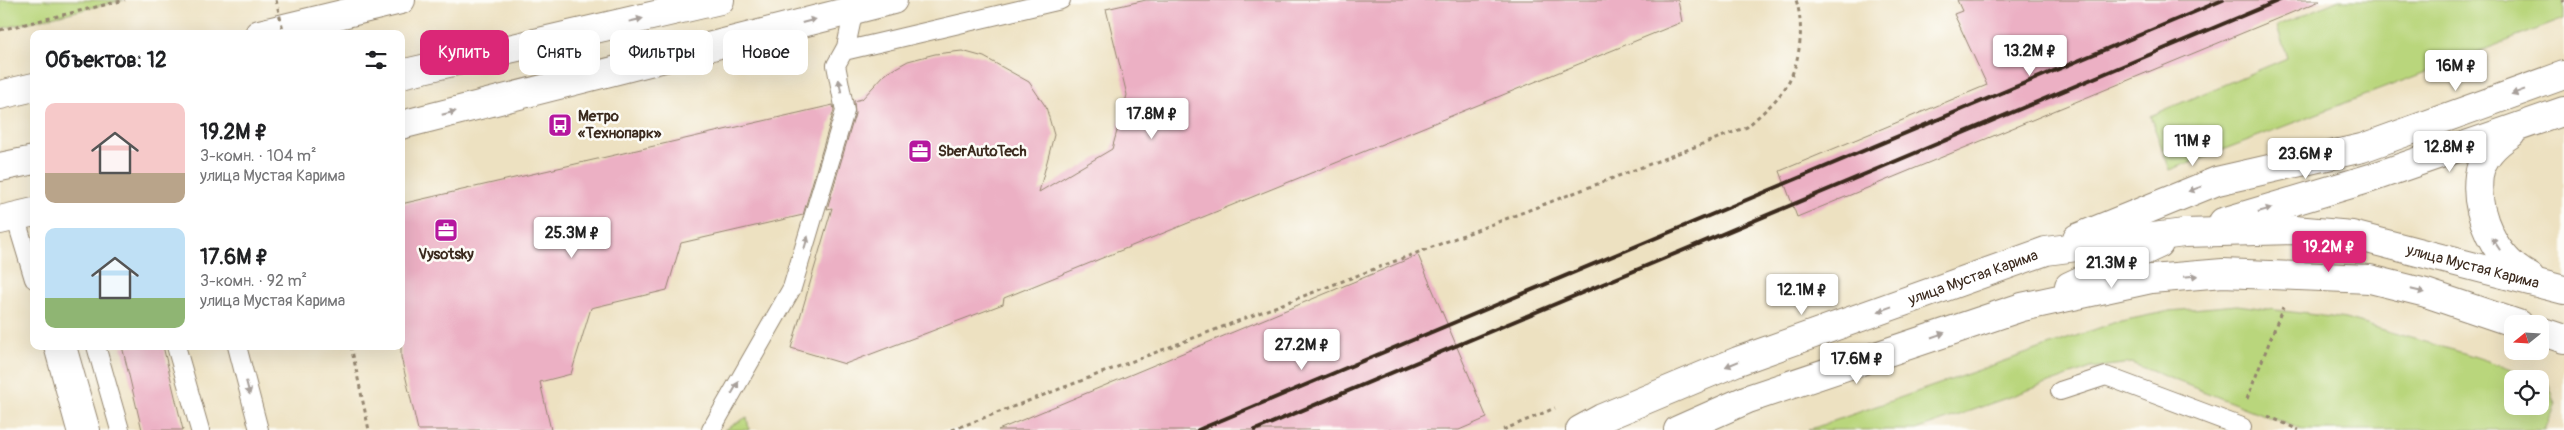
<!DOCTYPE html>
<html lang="ru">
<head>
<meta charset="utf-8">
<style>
	:root { --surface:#fff; --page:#f2f2f2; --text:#202124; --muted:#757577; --accent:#db2777 }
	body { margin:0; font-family:Pangolin,sans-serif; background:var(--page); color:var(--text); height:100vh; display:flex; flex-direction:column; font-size:19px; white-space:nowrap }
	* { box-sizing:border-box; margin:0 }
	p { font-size:16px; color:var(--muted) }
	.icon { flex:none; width:28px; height:28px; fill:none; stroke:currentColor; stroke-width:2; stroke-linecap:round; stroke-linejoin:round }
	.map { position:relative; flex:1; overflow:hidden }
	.panel { position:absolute; left:30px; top:30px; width:375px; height:320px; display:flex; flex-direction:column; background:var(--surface); border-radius:10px; box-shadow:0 5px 20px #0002 }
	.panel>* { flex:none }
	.hud { position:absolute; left:420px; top:30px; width:475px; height:45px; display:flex; gap:10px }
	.needle { width:32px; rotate:252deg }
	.buttons { position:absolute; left:2504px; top:315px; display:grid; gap:10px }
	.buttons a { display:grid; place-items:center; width:45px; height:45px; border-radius:10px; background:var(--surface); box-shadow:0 5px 20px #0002; font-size:25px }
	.price { position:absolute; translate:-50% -42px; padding:0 11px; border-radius:5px; background:#fff; color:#222; font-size:16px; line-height:32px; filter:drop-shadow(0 1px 2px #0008) }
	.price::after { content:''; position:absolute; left:50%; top:30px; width:15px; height:11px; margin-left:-8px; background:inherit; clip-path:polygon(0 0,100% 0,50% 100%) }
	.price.on { background:var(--accent); color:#fff }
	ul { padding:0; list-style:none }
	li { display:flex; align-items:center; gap:15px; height:125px; padding:0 15px }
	li span { display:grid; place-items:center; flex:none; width:140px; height:100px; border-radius:10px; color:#555 }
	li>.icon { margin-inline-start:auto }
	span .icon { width:60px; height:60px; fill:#fffc; stroke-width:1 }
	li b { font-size:21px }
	h2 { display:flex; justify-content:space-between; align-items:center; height:60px; padding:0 15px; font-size:21px }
	.chip { padding:0 18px; border-radius:10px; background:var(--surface); box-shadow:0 5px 20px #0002; font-size:18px; line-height:45px }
	.chip.on { background:var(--accent); color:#fff }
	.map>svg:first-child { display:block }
	.green { fill:#b9d67c; stroke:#7a804d; fill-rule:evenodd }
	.building { fill:#ecb0c4 }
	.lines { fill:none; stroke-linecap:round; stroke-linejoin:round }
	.lane-casing { stroke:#948670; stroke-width:20 }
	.street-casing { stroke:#948670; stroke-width:30 }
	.secondary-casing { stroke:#948670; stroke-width:30 }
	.primary-casing { stroke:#948670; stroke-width:30 }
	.path { stroke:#948670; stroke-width:3; stroke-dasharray:4 4; stroke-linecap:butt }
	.lane { stroke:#fff; stroke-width:18 }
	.street { stroke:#fff; stroke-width:28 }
	.secondary { stroke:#fff; stroke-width:28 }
	.primary { stroke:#fff; stroke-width:28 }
	.rail { stroke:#3b2a1e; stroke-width:4 }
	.path-bridge { stroke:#948670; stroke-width:3; stroke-dasharray:4 4; stroke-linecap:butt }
	.oneway { fill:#a79f9a }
	.labels { text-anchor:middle; stroke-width:5; stroke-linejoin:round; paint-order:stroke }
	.poi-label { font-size:15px; font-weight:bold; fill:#3b2a1e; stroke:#fdfcf7; text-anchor:start }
	.street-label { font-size:15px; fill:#3b2a1e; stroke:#fdfcf7 }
</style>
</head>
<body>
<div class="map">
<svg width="2564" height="430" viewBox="0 0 2564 430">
	<rect width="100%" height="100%" fill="#fdfcf7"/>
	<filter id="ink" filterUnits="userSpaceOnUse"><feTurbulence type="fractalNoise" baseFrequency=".02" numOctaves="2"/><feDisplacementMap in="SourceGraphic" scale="10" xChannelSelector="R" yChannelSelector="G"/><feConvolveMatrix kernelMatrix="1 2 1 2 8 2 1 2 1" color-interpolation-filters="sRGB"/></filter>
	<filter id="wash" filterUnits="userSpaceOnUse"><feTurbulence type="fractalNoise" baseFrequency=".0096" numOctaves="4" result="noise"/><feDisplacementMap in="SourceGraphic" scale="20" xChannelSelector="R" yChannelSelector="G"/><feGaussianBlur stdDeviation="1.12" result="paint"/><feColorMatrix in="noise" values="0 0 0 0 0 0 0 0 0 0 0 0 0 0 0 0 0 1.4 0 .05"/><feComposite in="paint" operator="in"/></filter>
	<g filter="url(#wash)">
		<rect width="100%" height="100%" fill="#ede1c1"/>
		<!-- green -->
		<path class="green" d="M0,0H124L0,29Z
			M2339,0H2564V19L2170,170L2150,116L2287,58L2277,26Z
			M2237,305L2346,319L2467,354L2548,381L2555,403L2544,430H2302L2131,363L2091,368L1916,430H1808L2116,322L2170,311ZM2512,379H2540V406H2512Z
			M747,417L749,430H724Z"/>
		<g id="blocks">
			<!-- building -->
			<path class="building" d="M1146,0H1678L1682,22L1004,298L1003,304L845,364L791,348L832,208L827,209L855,114L854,101L862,99L885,74L908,61L935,54L962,51L984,57L1029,82L1046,107L1054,135L1039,192L1112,149L1127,95L1106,9Z
				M1957,0H2320V1L1797,217L1780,171L1987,85L1954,14L1962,11Z
				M833,105L834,110L803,215L681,243L667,290L591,308L571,374L540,382L551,430H418L401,357V204Z
				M1418,255L1487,418L1459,430H998Z
				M122,346H163L183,430H142Z"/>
		</g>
	</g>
	<g filter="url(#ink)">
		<use href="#blocks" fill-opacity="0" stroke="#948670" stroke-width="1"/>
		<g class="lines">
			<!-- lane casing -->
			<g class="lane-casing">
				<path id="lane" d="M844,51L1061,0
					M15,216L34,279
					M53,346L76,430
					M67,346L91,430
					M96,346L120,430
					M176,346L200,430
					M237,346L259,430
					M2060,391L2106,376L2242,427
					M711,430L792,288L845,111L836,65L846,47L854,9"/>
			</g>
			<!-- street casing -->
			<g class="street-casing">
				<path id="street" d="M401,125L893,0
					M0,220L34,212"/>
			</g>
			<!-- secondary casing -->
			<g class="secondary-casing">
				<g id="secondary">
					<path d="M2511,134C2497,143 2482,157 2479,175C2474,213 2495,260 2530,277"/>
					<path d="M2223,222L2371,178L2564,111"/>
					<path d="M2077,238L2217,181L2362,148L2564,75"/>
					<path d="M2069,286L2159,244"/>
					<path d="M2540,331L2564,339"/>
					<path id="s1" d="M1580,430L1602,418L1738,361L2046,251L2184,233L2294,230L2352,235L2564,290"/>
					<path d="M1678,430L1748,399L2022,307L2151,279L2223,273L2370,279L2426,293L2518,324"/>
				</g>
			</g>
			<!-- primary casing -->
			<g class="primary-casing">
				<path id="primary" d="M259,34L401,0
					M401,74L720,0
					M0,95L34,87
					M0,167L34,160"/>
			</g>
			<!-- path -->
			<path class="path" d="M2563,0L2564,2
				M0,30L125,0
				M351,346L369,430
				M2247,399L2283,307
				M2268,416L2299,430
				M952,430L1747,127C1762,113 1780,99 1789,81C1801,58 1804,24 1796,0
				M1503,430L1555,408"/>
			<!-- lane -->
			<use href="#lane" class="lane"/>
			<!-- street -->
			<use href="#street" class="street"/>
			<!-- secondary -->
			<use href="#secondary" class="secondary"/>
			<!-- primary -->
			<use href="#primary" class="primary"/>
			<!-- rail -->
			<path class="rail" d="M1198,430L2223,0
				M1255,430L2280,0"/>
			<!-- path-bridge -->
			<path class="path-bridge" d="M276,0L284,34"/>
		</g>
		<!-- one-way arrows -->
		<defs><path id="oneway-solid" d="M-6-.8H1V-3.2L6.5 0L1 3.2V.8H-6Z" transform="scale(1.25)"/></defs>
		<g class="oneway">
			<use href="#oneway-solid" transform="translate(636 20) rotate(-13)"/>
			<use href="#oneway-solid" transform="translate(809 21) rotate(-15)"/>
			<use href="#oneway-solid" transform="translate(840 86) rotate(-101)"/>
			<use href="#oneway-solid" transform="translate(2518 92) rotate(160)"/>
			<use href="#oneway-solid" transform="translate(449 113) rotate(-14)"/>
			<use href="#oneway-solid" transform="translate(2195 189) rotate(160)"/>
			<use href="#oneway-solid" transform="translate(2265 210) rotate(-16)"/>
			<use href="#oneway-solid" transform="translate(806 243) rotate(-73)"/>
			<use href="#oneway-solid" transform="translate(2496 244) rotate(-123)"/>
			<use href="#oneway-solid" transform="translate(2191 276) rotate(-5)"/>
			<use href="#oneway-solid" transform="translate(2418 291) rotate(14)"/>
			<use href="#oneway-solid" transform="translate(1885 309) rotate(160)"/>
			<use href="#oneway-solid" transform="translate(1938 335) rotate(-19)"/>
			<use href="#oneway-solid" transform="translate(1732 364) rotate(158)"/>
			<use href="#oneway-solid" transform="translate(248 388) rotate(75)"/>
			<use href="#oneway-solid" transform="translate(735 388) rotate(-60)"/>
		</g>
	</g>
	<!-- icons -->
	<defs>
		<g id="bus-square" transform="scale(1.25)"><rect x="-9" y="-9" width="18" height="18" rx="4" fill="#b5179e" stroke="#fdfcf7"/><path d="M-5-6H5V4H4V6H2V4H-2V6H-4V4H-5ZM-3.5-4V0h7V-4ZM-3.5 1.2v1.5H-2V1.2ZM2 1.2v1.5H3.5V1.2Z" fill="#fff"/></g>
		<g id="office-square" transform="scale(1.25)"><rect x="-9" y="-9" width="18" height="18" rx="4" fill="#b5179e" stroke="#fdfcf7"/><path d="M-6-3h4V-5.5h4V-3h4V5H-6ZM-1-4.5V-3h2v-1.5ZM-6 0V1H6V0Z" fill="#fff"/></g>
	</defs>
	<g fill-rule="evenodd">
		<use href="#bus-square" x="560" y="125"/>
		<use href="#office-square" x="920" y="151"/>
		<use href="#office-square" x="446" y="230"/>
	</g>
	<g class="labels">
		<!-- poi labels -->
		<g class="poi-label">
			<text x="578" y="121">Метро<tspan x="578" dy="17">«Технопарк»</tspan></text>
			<text x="938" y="156">SberAutoTech</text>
			<text x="446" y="259" text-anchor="middle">Vysotsky</text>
		</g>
		<!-- street labels -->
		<g class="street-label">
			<text dy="5" stroke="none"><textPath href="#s1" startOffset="932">улица Мустая Карима</textPath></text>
			<text dy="5" stroke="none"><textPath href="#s1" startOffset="422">улица Мустая Карима</textPath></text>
		</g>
	</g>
</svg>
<div class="buttons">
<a><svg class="needle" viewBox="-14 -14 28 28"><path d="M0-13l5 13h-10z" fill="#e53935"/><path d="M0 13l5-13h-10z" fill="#757577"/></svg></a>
<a><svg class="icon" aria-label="locate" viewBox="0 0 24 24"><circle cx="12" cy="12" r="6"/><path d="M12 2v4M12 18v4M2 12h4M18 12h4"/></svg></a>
</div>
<b class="price" style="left:2030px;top:77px">13.2M ₽</b>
<b class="price" style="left:2456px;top:92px">16M ₽</b>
<b class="price" style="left:1152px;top:140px">17.8M ₽</b>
<b class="price" style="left:2193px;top:167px">11M ₽</b>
<b class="price" style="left:2450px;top:173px">12.8M ₽</b>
<b class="price" style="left:2306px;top:180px">23.6M ₽</b>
<b class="price" style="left:572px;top:259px">25.3M ₽</b>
<b class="price on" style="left:2329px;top:273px">19.2M ₽</b>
<b class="price" style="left:2112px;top:289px">21.3M ₽</b>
<b class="price" style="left:1802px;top:316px">12.1M ₽</b>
<b class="price" style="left:1302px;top:371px">27.2M ₽</b>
<b class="price" style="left:1857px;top:385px">17.6M ₽</b>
<div class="hud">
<a class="chip on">Купить</a>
<a class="chip">Снять</a>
<a class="chip">Фильтры</a>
<a class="chip">Новое</a>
</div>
<section class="panel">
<h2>Объектов: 12<svg class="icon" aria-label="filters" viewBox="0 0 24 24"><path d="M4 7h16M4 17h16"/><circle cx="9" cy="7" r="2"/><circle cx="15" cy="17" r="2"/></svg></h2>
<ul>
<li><span style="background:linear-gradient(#f6c9c9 70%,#b9a48a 0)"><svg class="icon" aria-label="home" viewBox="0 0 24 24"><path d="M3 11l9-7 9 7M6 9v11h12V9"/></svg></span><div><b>19.2M ₽</b><p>3-комн. · 104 m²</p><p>улица Мустая Карима</p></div></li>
<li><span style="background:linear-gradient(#bfe0f5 70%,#8fb573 0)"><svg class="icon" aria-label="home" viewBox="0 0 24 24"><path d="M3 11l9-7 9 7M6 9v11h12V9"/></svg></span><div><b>17.6M ₽</b><p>3-комн. · 92 m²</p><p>улица Мустая Карима</p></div></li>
</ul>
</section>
</div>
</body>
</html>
